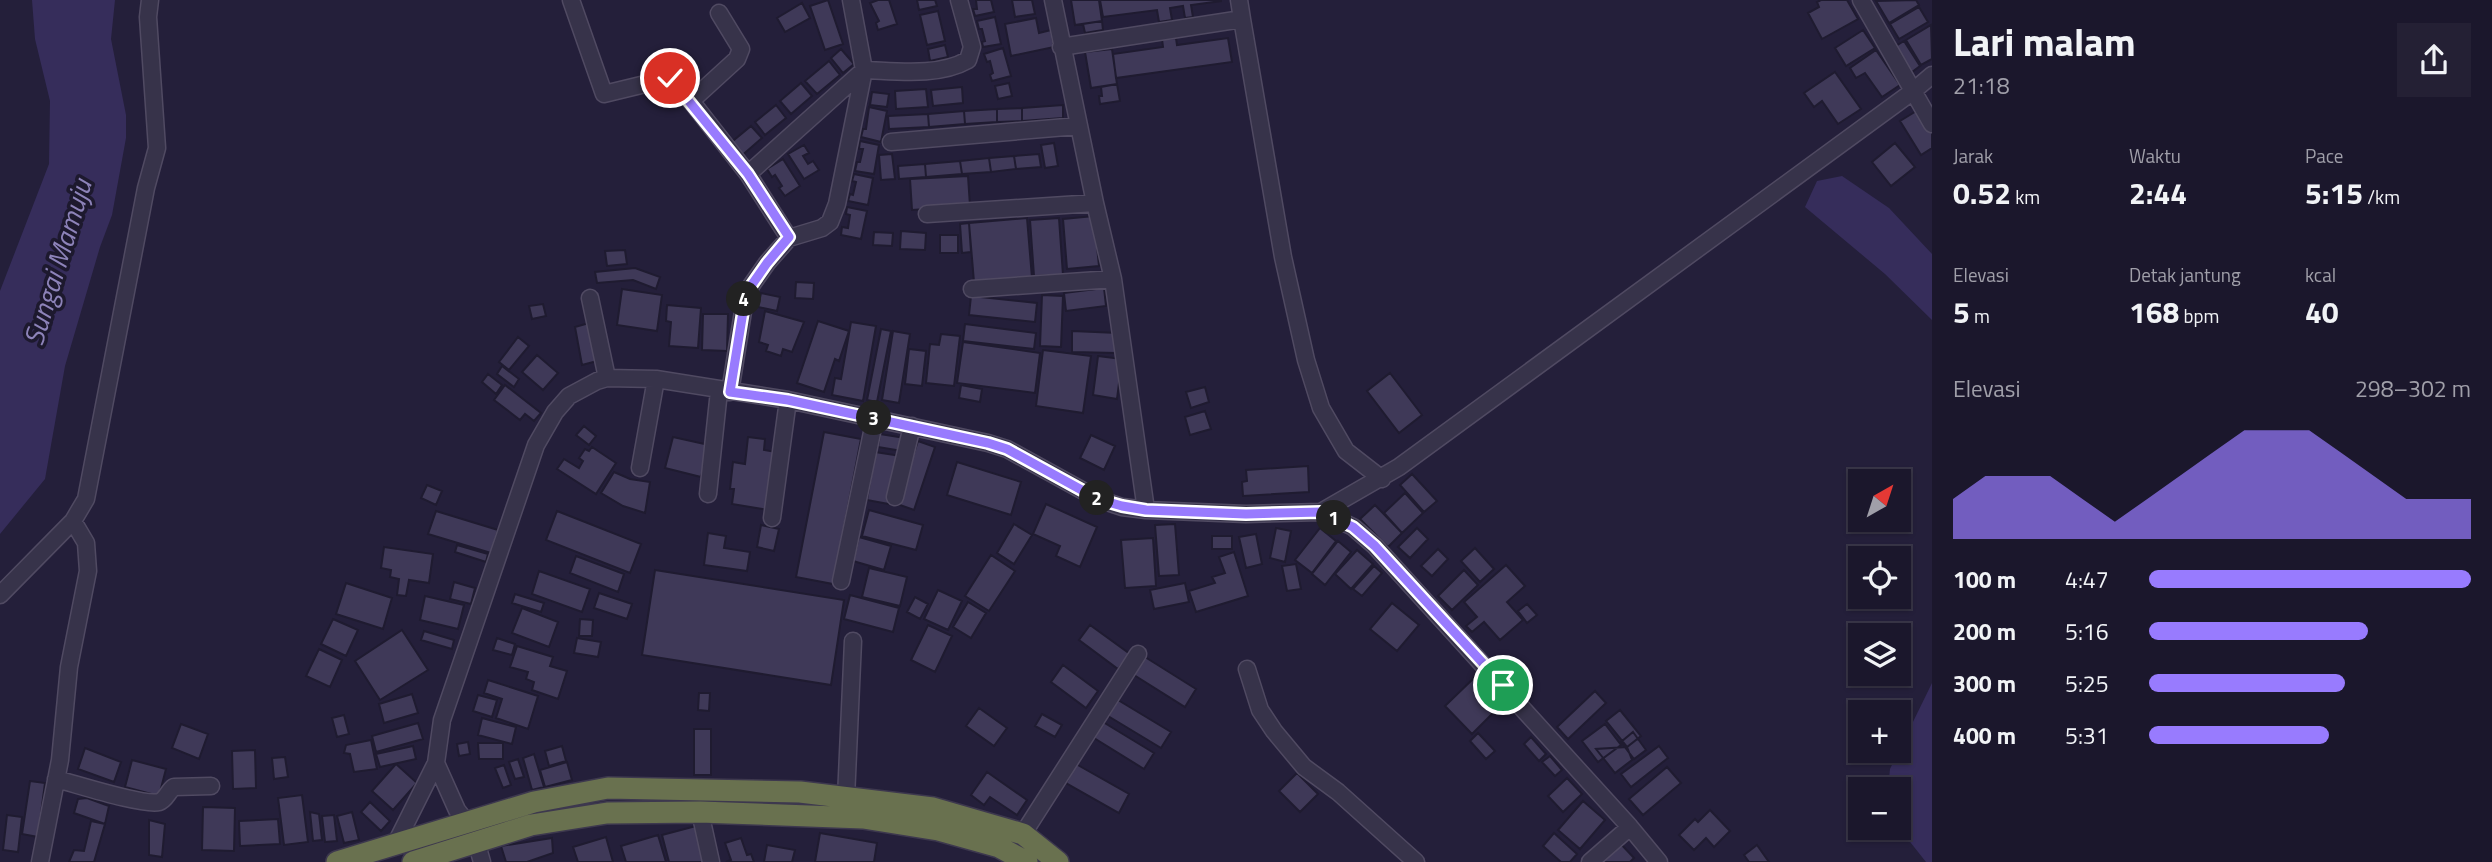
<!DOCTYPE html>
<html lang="id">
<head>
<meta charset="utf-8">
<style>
	body { margin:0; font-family:"Titillium Web",sans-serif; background:#242034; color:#f1f3f6; height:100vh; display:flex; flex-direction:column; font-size:26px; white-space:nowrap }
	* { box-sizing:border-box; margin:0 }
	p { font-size:23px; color:#a09fa9 }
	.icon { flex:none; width:38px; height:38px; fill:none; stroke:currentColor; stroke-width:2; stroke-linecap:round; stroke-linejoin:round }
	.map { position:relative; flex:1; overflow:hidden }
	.details { display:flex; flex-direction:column; background:#1b172c; width:560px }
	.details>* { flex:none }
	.needle { width:46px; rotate:39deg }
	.controls { position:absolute; left:1848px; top:469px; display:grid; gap:14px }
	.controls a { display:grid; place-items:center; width:63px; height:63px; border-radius:0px; background:#1b172c; box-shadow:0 2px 5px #0004,0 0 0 2px #393648; font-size:35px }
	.pin { position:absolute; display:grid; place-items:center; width:60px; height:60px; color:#fff; margin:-30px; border:4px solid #fff; border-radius:50%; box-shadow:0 2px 7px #0007 }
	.km { position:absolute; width:35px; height:35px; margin:-18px; border-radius:50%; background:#222; color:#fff; font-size:19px; line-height:35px; text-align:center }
	.round { display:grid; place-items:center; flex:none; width:74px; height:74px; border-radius:0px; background:#242034 }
	.summary { display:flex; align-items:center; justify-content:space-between; height:119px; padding:0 21px }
	h1 { font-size:38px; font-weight:700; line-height:52px }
	.figures { display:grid; grid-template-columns:repeat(3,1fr); gap:10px; height:119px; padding:7px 21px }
	.figures div { display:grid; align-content:center }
	.figures b { font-size:30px; font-weight:700 }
	.figures small { font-size:19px; font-weight:400 }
	.figures p { font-size:19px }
	.chart { height:196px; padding:14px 21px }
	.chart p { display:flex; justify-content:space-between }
	.chart svg { width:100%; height:126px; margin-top:7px; fill:#987bfe; opacity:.7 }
	ul { padding:0 21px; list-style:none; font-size:23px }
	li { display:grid; grid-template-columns:112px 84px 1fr; align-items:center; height:52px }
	li i { height:18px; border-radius:9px; background:#987bfe }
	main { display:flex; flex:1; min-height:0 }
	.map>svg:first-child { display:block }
	.water { fill:#362d5b }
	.building { fill:#3f3958; stroke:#1f1b30; stroke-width:2 }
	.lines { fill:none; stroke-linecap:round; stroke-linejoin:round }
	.street-casing { stroke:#504a62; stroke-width:19 }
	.highway-casing { stroke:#3d384e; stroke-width:24 }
	.street { stroke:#37334a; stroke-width:16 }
	.highway { stroke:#69714f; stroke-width:21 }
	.route-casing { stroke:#fff; stroke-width:14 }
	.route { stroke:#987bfe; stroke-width:9 }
	.labels { text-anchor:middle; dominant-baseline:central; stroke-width:7; stroke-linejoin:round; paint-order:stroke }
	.water-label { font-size:28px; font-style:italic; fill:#8d83b9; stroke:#1d192e }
</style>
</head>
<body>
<main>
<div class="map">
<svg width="1932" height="862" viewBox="0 0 1932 862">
	<rect width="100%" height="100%" fill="#241f3a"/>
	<path class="water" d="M32,0H115L111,39L126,115V138L112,215L100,247L65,366L45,479L0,534V291L49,164L50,101L35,39Z
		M1842,176L1889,208L1932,254V320L1885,274L1805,207L1817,181Z
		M1932,683V862H1926L1899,828V789H1888L1890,769Z"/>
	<path class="building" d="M828,0L843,44L825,50L810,6Z
		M878,0H889L897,24L878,30L876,23L879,21L870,3Z
		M917,0H935L937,6L919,10Z
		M976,0H991L994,12L975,16L973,9H977Z
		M1012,0H1032L1035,14L1015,17Z
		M1071,0H1099L1102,21L1075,25Z
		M1100,0H1221V1L1191,5L1193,17L1185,18L1183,6L1170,8L1172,20L1159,22L1157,10L1103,17Z
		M1821,0H1847L1858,19L1822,39L1808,13L1819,7L1817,2Z
		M1916,0L1919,5L1889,23L1876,1Z
		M802,3L810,18L785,32L777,18Z
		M1919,7L1928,22L1899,39L1890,24Z
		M938,11L945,41L927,45L920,15Z
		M995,17L1001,44L983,47L982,42L985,41L982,29H979L977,21Z
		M1036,18L1039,33L1051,30L1054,47L1011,56L1005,24Z
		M1102,21L1103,30L1085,33L1083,24Z
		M1931,25L1932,59L1921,65L1906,40Z
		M1863,30L1875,48L1846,66L1835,48Z
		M1176,38L1177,45L1228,38L1232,62L1116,78L1113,54L1163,47L1162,39Z
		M1904,41L1920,66L1908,75L1891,49Z
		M945,45L948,57L930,61L928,49Z
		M1003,48L1011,76L992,81L990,75L993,73L990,61L987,62L984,54Z
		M841,49L854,64L843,73L831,58Z
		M1112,49L1117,84L1091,88L1085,52Z
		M1876,50L1900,85L1882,97L1865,73L1856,78L1850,68Z
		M829,61L840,75L817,94L805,81Z
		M1835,72L1861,109L1838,124L1822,101L1814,107L1804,93Z
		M801,83L812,96L791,114L780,101Z
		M1009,83L1012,96L998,99L995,86Z
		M1117,84L1120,101L1100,104L1099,96H1102L1101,87Z
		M962,87L963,103L933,106L931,90Z
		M926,89L928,107L896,109L895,91Z
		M872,92L889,94L887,107L870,105Z
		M776,105L786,118L765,135L755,122Z
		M1063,105V118L1022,121V108Z
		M869,107L887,111L881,142L861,137L863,129H866Z
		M1022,108V121L997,122V109Z
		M997,109V122L965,124L964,111Z
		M1918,110L1932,132V148L1921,155L1900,121Z
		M964,111L965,124L929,127L928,114Z
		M928,114L929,127L889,129L888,116Z
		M751,126L762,138L739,158L728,145Z
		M860,141L879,145L874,174L855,171L857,162H860L863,149H859Z
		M1054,143L1058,166L1045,168L1041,145Z
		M1895,143L1915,167L1891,186L1872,162Z
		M804,145L809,153L803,156L808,164L813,161L819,170L804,179L788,154Z
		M892,154L895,179L881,180L879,155Z
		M1039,154L1041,167L1016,169L1014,156Z
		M1014,156L1016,169L991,172L989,158Z
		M989,158L991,172L962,174L960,161Z
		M783,159L800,186L785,196L779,188L782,186L775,175L772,177L767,169Z
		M960,161L962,174L926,177L925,164Z
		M925,164L926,177L899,179L898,166Z
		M854,174L873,178L868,205L848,201L850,194L853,195L856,182L852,181Z
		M968,176L970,206L912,210L910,179Z
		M847,207L867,211L861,239L841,235L842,227L848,228L850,215L846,214Z
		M1094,216L1099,266L1067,269L1063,219Z
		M1027,218L1032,278L974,282L969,223Z
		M1059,218L1063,275L1034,276L1030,220Z
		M969,223L971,252L962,253L960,224Z
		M901,231L926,233L925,250L900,249Z
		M874,232L893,233L892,246L873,245Z
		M940,235H958V253H940Z
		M625,250L627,264L607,266L605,251Z
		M635,268L660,277L656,289L633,280L597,283L595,272Z
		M796,282L814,283L813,299L795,298Z
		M1104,288L1106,306L1066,311L1064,293Z
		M622,289L662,295L657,331L617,325Z
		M761,293L780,297L777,311L758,307Z
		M1042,295L1063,296L1061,347L1040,346Z
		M971,296L1037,303L1035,322L969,315Z
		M543,304L546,316L532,319L529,306Z
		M667,305L701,308L698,348L669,346L671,322L666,321Z
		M765,311L804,322L792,352L783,349L781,356L766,351L768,345L759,342Z
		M703,314H728L727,351L702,350Z
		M818,321L849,331L839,361L835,359L824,392L797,383Z
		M851,322L876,326L863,401L832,395L835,378L841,379Z
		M589,323L601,360L582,365L575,327Z
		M965,324L1036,333L1034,349L963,341Z
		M881,329L891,331L877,402L867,400Z
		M893,331L910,334L899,403L882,400Z
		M1072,331L1118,333L1117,353L1072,352Z
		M941,334L960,336L954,386L926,383L930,344L939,345Z
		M518,337L529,346L509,370L499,362Z
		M963,342L1040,353L1035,393L957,383Z
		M909,349L926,351L922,386L905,384Z
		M1043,350L1091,356L1083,413L1036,406Z
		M537,355L558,373L543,390L522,372Z
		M1098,356L1122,359L1117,399L1093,395Z
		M502,366L519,379L514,387L497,374Z
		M1390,373L1422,415L1399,433L1367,391Z
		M488,374L502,385L496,394L482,382Z
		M505,385L541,413L534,421L525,414L520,420L494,400Z
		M961,385L982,389L980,402L959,398Z
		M1205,387L1209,402L1191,408L1186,392Z
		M1205,411L1211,429L1190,435L1185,417Z
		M584,426L596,436L589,445L576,435Z
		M824,432L861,439L833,584L796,577Z
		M880,434L905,438L902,451L878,447Z
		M1091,435L1115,446L1104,470L1080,458Z
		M673,437L709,445L701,477L665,468Z
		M748,437L765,439L764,450L776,452L768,510L732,504L734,489H730L733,462L745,464Z
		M918,441L935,447L914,510L897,504Z
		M592,447L616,463L596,494L557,469L564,459L579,468L583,461L579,458L585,449L589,451Z
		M875,452L901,456L894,505L867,500Z
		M957,462L1021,482L1011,515L947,495Z
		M1308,466L1309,492L1243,496L1242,482L1247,481L1246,470Z
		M614,472L630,479L650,482L645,513L623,506L601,493Z
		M1412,474L1437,501L1424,512L1400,485Z
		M427,485L442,491L436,505L421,498Z
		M1405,493L1423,513L1402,533L1384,513Z
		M1046,504L1097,527L1080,567L1056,556L1060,546L1033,534Z
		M1375,505L1402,533L1388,547L1360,519Z
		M869,510L923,525L916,550L862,536Z
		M436,511L498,530L491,553L428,534Z
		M557,511L641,544L630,573L546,540Z
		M1014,524L1032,535L1014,564L997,553Z
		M1175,524L1179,575L1159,576L1155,525Z
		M761,525L779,529L774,551L757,547Z
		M1276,528L1291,531L1285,562L1270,558Z
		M1320,528L1336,541L1312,573L1295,560Z
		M1417,528L1428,539L1410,558L1398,547Z
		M708,533L726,536L724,548L750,552L747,571L704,565Z
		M1256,534L1262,564L1246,568L1239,537Z
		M1212,536H1232V549H1212Z
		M859,537L891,546L884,570L853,561Z
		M1153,538L1156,586L1125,588L1121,540Z
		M1338,541L1351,552L1325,585L1312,574Z
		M457,545L488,554L486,562L455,552Z
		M384,547L433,554L429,583L409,580L406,596L397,595L399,579L390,577L391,570L381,568Z
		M1475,548L1494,569L1480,582L1461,561Z
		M1438,549L1448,559L1432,576L1421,566Z
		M1357,550L1373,564L1351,589L1335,574Z
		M1234,552L1248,596L1196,612L1189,591L1215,583L1212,577L1225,573L1219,557Z
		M991,555L1015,571L989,611L965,596Z
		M576,556L624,574L618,592L570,573Z
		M1296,564L1301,589L1287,591L1282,566Z
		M1506,565L1525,586L1507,602L1523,620L1500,640L1484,622L1472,632L1466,626L1477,617L1464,602Z
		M1374,566L1382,573L1362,596L1353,589Z
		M869,568L907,577L900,606L862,597Z
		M655,570L844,600L831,685L642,655Z
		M1464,570L1478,585L1452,610L1438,596Z
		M539,571L590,589L582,612L532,594Z
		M454,582L475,588L471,604L450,599Z
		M346,583L392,598L383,629L336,614Z
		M1185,583L1189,602L1154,609L1150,590Z
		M938,590L962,601L948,630L924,619Z
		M599,593L632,604L627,619L594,608Z
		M515,594L544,603L541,612L512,603Z
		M850,595L899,608L893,632L844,619Z
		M425,596L464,605L458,629L420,620Z
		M915,597L928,604L920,619L907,612Z
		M968,602L986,613L971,638L953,627Z
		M1392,603L1419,625L1397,651L1370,629Z
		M1527,604L1537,615L1527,623L1518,611Z
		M522,608L558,622L549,647L512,633Z
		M333,619L358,630L346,656L321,644Z
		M580,619L593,620L592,636H579Z
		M928,625L952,636L935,672L911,660Z
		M1090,625L1130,654L1118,669L1079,640Z
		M402,630L428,670L380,700L355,661Z
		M424,631L454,640L452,649L421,640Z
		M497,638L515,644L512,655L493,650Z
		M577,638L601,642L598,657L574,653Z
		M517,646L553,657L550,666L567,671L558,699L532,690L534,682L526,679L528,672L510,667Z
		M319,649L342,660L330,687L306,676Z
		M1145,657L1196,689L1185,707L1134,675Z
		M1063,665L1098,691L1086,708L1051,682Z
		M1476,676L1503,703L1472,734L1445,706Z
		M488,680L538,696L528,729L496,718L502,699L484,693Z
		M1595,691L1606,703L1568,739L1557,727Z
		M699,693H710L709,711L698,710Z
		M412,694L418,713L384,723L379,704Z
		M478,695L497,700L492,717L473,711Z
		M1118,700L1171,732L1161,748L1108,716Z
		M979,708L1007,728L994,746L966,726Z
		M1620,710L1641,736L1627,747L1606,721Z
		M1042,714L1062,725L1055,737L1035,726Z
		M344,715L349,734L337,737L332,718Z
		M482,718L516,727L512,744L478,735Z
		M1103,722L1154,753L1144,769L1094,738Z
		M418,723L423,739L376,752L372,736Z
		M181,724L208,734L199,759L172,748Z
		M1605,724L1621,745L1598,762L1582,741Z
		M694,729H711V775H694Z
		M1633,732L1646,750L1634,759L1621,742Z
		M1478,733L1495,751L1486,759L1470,741Z
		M1531,737L1546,754L1539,761L1524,744Z
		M371,740L377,769L354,772L350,754L344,753L346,745Z
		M468,742L470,754L459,756L457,744Z
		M478,743H503V759H479Z
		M413,746L416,759L380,767L376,754Z
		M562,746L566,761L549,766L545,751Z
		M1659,746L1668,758L1631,787L1621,774Z
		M1627,747L1632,760L1615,773L1596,749Z
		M85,748L121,762L114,782L78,769Z
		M255,750L256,788L233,789L232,751Z
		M534,754L544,787L532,790L523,758Z
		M1550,756L1562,770L1555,776L1542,762Z
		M285,757L288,777L274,779L272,758Z
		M518,759L524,777L515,779L509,762Z
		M132,760L166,769L159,796L125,787Z
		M567,762L572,780L545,787L540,770Z
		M396,764L417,783L393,810L372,791Z
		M1076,764L1129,794L1119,813L1066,783Z
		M504,765L511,785L503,788L495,768Z
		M1667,767L1681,783L1643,815L1629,799Z
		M987,772L1027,800L1017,815L990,797L984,805L971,795Z
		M1297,773L1318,794L1300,812L1279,791Z
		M1567,778L1582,794L1563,812L1548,796Z
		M30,781L45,783L38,837L22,834Z
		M302,795L308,842L284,845L278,798Z
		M87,798L109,806L105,824L74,813L78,799Z
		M1583,801L1605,820L1580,849L1558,830Z
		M370,802L390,821L381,831L361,812Z
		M203,807L235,808L234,851L202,850Z
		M1710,810L1730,831L1714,847L1706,838L1694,850L1679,835L1695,819L1698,822Z
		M310,812L319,814L322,840L313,841Z
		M352,812L359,840L344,843L337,816Z
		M7,815L22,817L18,852L3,850Z
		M334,815L337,841L325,842L322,816Z
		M278,819L280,844L240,846L239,821Z
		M149,820L165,824L162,857L149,855Z
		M91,821L105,824L94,862H69L74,850L84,851Z
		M696,826L706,862H669L662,835Z
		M820,833L877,843L874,862H815Z
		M1554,833L1577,854L1570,862H1561L1543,846Z
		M658,835L666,862H626L621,846Z
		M606,837L613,862H578L573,847Z
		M552,838L553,853L527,862H506L501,846Z
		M741,838L747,855L751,854L754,862H726L731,860L725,843Z
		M1619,842L1634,858L1630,862H1598Z
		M767,845L795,850L792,862H764Z
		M1757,845L1769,862H1749L1744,855Z"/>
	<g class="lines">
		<g class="street-casing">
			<path id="street" d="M571,0L604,94L670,78L691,101
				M1053,0L1095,203
				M1239,0L1242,19
				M1861,0L1932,124
				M719,13L741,49L737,59L691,101L748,174L789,238
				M1061,47L1242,19L1283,257L1306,360L1321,408L1346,451L1382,479
				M891,142L1078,126
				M748,174L864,70C896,71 938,77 968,60L972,47L959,0
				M927,214L1095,203L1113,279L1146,510
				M972,289L1113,279
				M590,298L607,378
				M730,392L746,293L767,263L789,238L822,228L830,222L837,204L864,70L851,0
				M640,468L656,379
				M708,494L719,391
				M895,497L912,426
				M1321,512L1399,467L1912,92L1932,75
				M772,518L788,400
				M841,581L875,418
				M0,595L73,521L86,499L146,188L157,148L148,17L150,0
				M1247,669L1260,710L1274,731L1304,767L1338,792L1416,862
				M436,763L457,810L468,824
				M56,779C76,784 143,806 159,802C166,800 168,791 174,787L211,786
				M846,798L853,641
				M700,812L711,862
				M1023,834L1138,654
				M476,841L482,862
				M395,845L436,763L442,720L536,445L555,412L569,396L597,381L607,378L656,379L788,400L988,443L1007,449L1098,499L1122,507L1146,510L1246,514L1321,512L1353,527L1375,546L1630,827L1659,862
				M40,862L60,760L69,667L88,571L86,543L73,521
				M1590,862L1630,827"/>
		</g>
		<g class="highway-casing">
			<path id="highway" d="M337,862L534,802L608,788L800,792L933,808L1023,834L1058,862
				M413,862L531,825L607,813L700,812L863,818L938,830L999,847L1027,862"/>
		</g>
		<use href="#street" class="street"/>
		<use href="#highway" class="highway"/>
	</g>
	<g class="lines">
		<g class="route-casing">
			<path id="route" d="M670,78L748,174L789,237L767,263L746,293L730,392L788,400L988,443L1007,449L1098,499L1122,506L1146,510L1246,514L1321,512L1353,527L1375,546L1503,685"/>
		</g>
		<use href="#route" class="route"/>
	</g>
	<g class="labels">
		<g class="water-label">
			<text transform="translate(57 262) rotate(-73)">Sungai Mamuju</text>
		</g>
	</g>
</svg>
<div class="controls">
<a><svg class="needle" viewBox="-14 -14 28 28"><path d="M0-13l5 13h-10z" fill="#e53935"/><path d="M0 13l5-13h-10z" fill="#a09fa9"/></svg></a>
<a><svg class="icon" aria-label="locate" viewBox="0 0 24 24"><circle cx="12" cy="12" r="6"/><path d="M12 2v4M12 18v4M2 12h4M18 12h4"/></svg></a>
<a><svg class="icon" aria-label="layers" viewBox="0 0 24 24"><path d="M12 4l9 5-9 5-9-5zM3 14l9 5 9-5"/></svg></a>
<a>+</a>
<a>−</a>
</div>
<div class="pin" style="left:1503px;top:685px;background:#1e9e55"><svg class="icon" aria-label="arrive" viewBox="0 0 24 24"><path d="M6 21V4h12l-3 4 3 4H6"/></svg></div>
<div class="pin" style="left:670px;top:78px;background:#d93025"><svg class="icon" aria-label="check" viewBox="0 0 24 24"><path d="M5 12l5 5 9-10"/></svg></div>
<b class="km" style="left:1334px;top:518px">1</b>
<b class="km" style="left:1097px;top:498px">2</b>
<b class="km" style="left:874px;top:418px">3</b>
<b class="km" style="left:744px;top:299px">4</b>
</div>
<section class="details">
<div class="summary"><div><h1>Lari malam</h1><p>21:18</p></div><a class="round"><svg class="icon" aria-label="share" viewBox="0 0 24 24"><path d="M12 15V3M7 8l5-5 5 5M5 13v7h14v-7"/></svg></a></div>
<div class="figures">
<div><p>Jarak</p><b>0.52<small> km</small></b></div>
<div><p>Waktu</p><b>2:44</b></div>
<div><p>Pace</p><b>5:15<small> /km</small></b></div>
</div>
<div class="figures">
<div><p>Elevasi</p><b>5<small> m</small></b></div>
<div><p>Detak jantung</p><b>168<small> bpm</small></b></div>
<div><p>kcal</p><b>40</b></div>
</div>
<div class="chart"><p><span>Elevasi</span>298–302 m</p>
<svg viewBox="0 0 160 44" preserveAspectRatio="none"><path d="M0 44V30L10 22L20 22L30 22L40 30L50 38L60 30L70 22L80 14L90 6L100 6L110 6L120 14L130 22L140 30L150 30L160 30V44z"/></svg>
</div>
<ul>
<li><b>100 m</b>4:47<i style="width:100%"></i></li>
<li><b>200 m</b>5:16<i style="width:68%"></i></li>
<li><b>300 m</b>5:25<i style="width:61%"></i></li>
<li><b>400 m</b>5:31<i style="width:56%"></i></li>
</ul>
</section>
</main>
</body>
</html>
